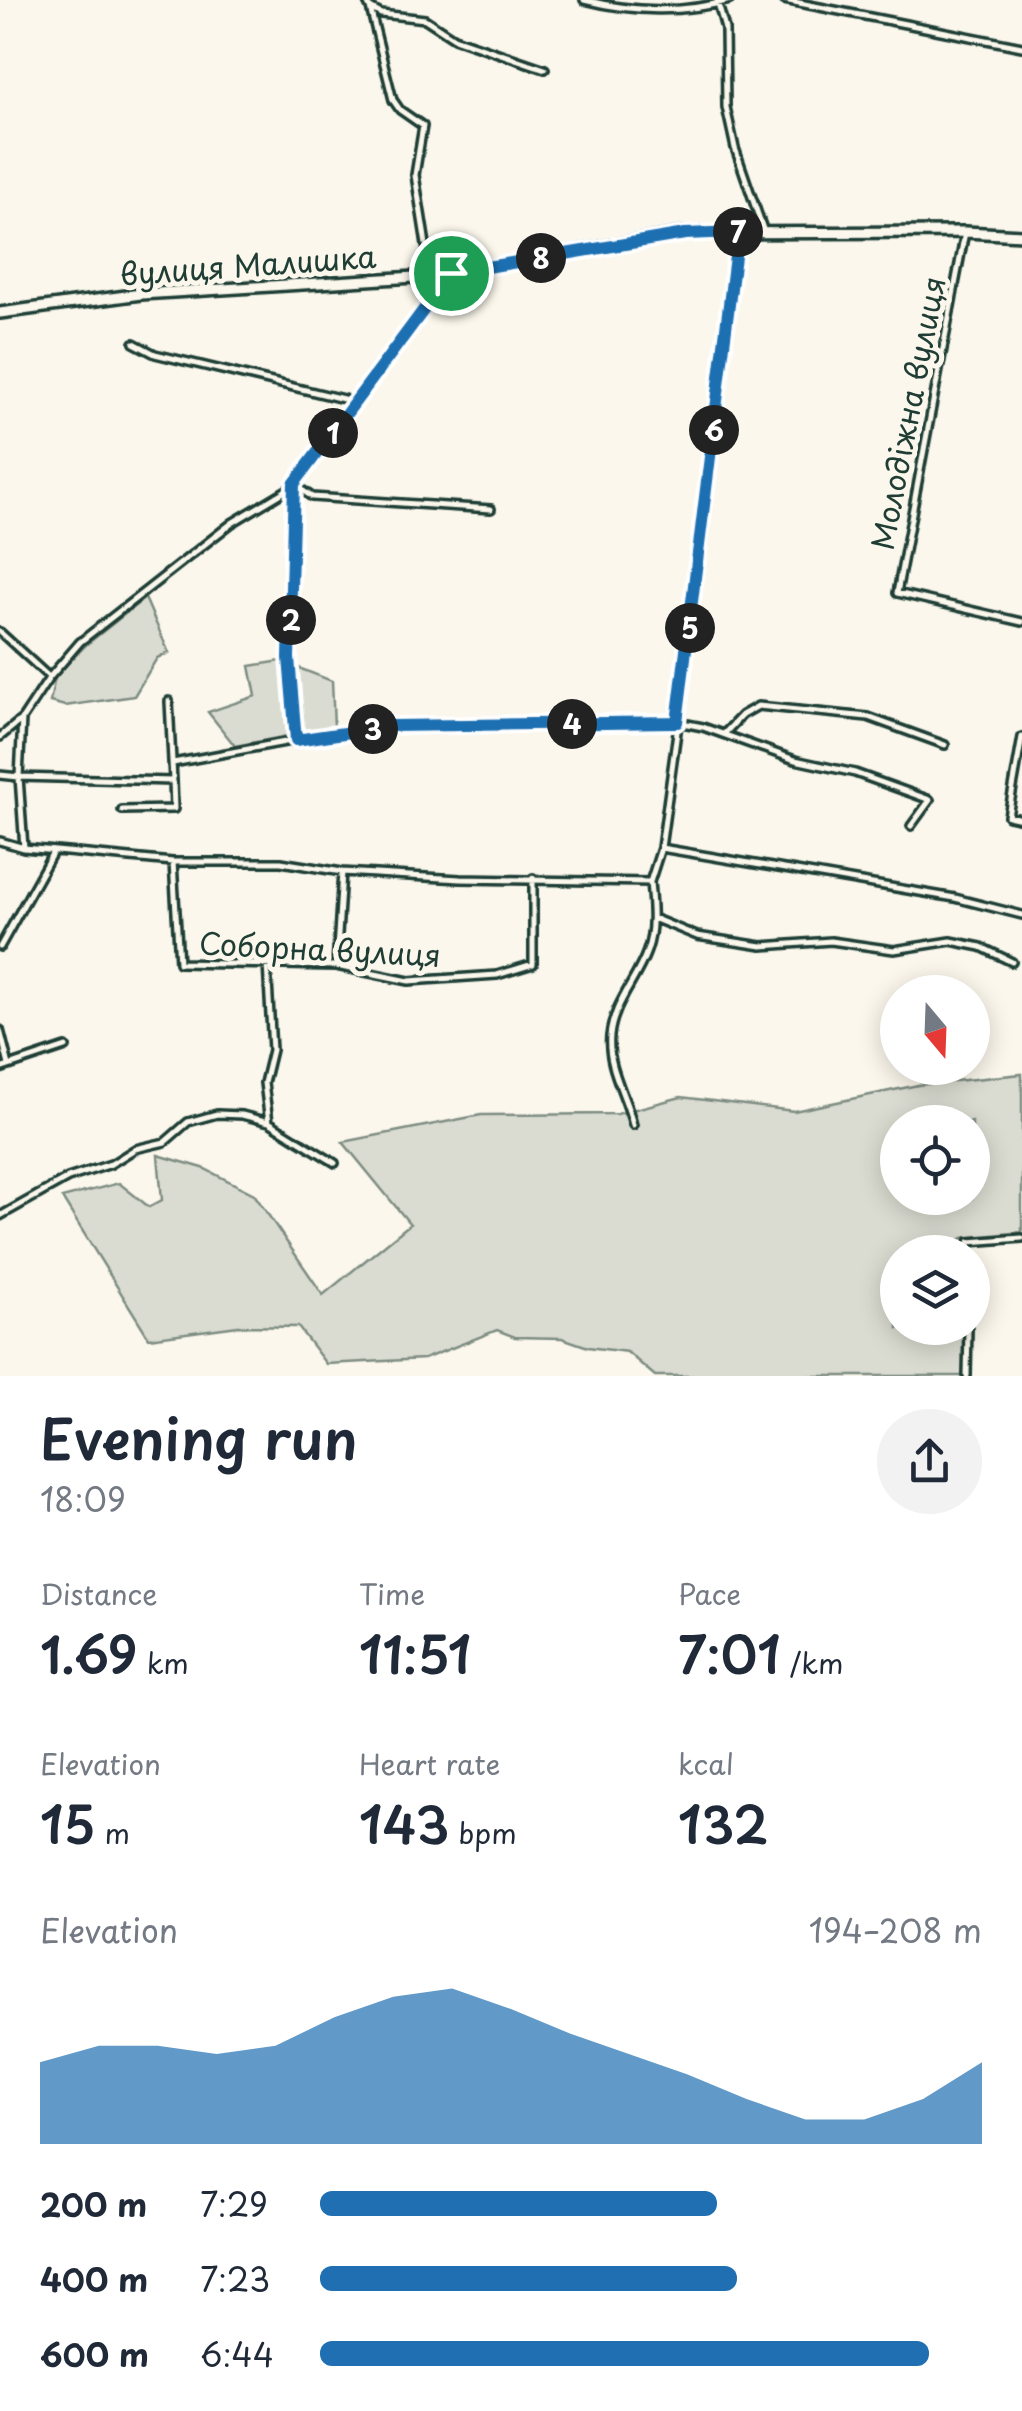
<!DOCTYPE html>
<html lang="en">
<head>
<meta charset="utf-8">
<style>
	body { margin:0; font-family:"Playpen Sans",sans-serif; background:#f2f2f3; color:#1f2937; height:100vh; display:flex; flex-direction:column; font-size:38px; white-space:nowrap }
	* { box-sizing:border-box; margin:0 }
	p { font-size:32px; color:#747a83 }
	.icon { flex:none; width:55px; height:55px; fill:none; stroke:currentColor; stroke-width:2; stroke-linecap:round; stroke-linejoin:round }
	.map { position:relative; height:1376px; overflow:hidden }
	.details { display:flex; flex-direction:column; background:#fff; flex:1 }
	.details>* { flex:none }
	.needle { width:65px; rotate:161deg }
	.buttons { position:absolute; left:880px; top:975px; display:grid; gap:20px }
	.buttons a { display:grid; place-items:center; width:110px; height:110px; border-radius:50%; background:#fff; box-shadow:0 5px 25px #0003; font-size:50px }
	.pin { position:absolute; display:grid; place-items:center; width:85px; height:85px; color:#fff; margin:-42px; border:5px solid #fff; border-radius:50%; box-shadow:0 2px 10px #0007 }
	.km { position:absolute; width:50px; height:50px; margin:-25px; border-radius:50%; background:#222; color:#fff; font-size:28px; line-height:50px; text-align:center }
	.round { display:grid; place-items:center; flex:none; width:105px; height:105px; border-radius:52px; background:#f2f2f3 }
	.head { display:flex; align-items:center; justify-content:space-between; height:170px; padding:0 40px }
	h1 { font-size:55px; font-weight:600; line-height:75px }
	.figures { display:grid; grid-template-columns:repeat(3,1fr); gap:15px; height:170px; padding:10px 40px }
	.figures div { display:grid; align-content:center }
	.figures b { font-size:50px; font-weight:600 }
	.figures small { font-size:28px; font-weight:400 }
	.figures p { font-size:28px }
	.chart { height:280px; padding:20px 40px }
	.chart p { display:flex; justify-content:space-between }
	.chart svg { width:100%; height:180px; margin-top:10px; fill:#1f6fb2; opacity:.7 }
	ul { padding:0 40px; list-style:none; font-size:32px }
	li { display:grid; grid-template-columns:160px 120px 1fr; align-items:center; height:75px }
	li i { height:25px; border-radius:12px; background:#1f6fb2 }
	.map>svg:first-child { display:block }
	.green { fill:#dbdcd1; stroke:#7d8c82; stroke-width:2.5; fill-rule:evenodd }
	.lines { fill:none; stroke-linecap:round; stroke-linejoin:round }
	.minor-casing { stroke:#1f3d34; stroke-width:12 }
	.primary-casing { stroke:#1f3d34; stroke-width:16 }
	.minor { stroke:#fbf7ec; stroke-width:5 }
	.primary { stroke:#fbf7ec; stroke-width:9 }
	.route-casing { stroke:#fff; stroke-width:20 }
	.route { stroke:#1f6fb2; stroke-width:12 }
	.labels { text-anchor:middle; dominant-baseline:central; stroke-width:10; stroke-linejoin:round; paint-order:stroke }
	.street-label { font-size:30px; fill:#1f3d34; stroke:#fbf7ec }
</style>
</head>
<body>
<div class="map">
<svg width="1022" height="1376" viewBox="0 0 1022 1376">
	<rect width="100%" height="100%" fill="#fbf7ec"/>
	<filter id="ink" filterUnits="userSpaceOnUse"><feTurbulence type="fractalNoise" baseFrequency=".01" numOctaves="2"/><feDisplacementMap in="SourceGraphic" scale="20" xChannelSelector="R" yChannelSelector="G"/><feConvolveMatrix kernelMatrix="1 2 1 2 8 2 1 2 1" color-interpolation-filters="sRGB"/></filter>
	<g filter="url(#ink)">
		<path class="green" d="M145,598L169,653L157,658L134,696L65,706L50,702L55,677L86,645Z
			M281,661L332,681L334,727L235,746L208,712L256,696L250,666Z
			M1022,1074V1232L963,1238L940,1252H898V1328H964L963,1376H655L627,1352L588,1347L562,1338L515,1337L497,1330L424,1359L326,1364L298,1327L238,1326L149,1338L62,1198L119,1183L149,1207L162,1200L158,1155L203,1168L254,1194L323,1295L410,1224L343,1142L481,1115L617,1114L681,1097L794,1111L918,1085ZM898,1122H972V1198H898Z"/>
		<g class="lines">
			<g class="minor-casing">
				<path id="minor" d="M366,0L370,8L381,14L425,19L454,38L545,69
					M584,0C631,12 684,14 730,0
					M717,0L725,29L726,107L735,148L764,232
					M784,0L1022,47
					M370,8L393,100L400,110L423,126L415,175L431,276
					M965,232L897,593L1022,622
					M134,343L155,354L356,402
					M295,485L289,658L296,740L391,726L677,722L703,727L795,760L855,773L930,800L911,826
					M295,485L312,497L491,509
					M0,632L49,677
					M22,719L19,777L173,781L169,701
					M724,734L742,715L758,706L868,717L945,745
					M0,737L22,719L49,678L80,642L232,523L295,485L449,275
					M1022,737L1008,816L1022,819
					M173,763L296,740
					M0,775L19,777L24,848L173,862H281L342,872L460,879L650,882L661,848L681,703L737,235
					M122,810L174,809L173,781
					M0,841L24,848
					M661,848L955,898L1022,915
					M173,862L179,963L336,966L409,981L497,975L533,964V878
					M653,918L697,936L762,946L831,941L894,950L951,941L981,947L1012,962
					M0,947L53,852
					M267,964L272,1050L264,1083L269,1122
					M336,966L342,872
					M0,1030L9,1065
					M0,1069L66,1047
					M633,1125C626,1095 607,1067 610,1036C613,1004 637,980 647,951C655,929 652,904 650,882
					M0,1216L68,1178L111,1164L135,1149L165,1142L188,1122L217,1114L242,1115L269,1122L335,1163
					M969,1252V1242L1022,1238
					M967,1376L968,1328"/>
			</g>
			<g class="primary-casing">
				<path id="primary" d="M0,313L141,294L431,276L685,233L965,232L1022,235"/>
			</g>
			<use href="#minor" class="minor"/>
			<use href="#primary" class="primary"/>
		</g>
	</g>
	<g class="lines" filter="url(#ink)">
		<g class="route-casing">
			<path id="route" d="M738,232L677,722L392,726L296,740L289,658L294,484L451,273L685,234Z"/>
		</g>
		<use href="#route" class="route"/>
	</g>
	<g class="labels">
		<g class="street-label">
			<text transform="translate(248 264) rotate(-4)">вулиця Малишка</text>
			<text transform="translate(907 413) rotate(-79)">Молодіжна вулиця</text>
			<text transform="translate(320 948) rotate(3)">Соборна вулиця</text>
		</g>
	</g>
</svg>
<div class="buttons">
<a><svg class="needle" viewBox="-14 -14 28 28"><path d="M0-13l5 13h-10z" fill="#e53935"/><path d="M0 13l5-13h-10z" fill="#747a83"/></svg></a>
<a><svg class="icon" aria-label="locate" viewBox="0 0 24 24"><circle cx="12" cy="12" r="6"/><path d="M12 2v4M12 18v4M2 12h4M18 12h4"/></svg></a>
<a><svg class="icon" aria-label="layers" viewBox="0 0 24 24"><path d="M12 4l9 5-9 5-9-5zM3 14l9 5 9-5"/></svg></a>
</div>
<div class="pin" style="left:451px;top:273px;background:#1e9e55"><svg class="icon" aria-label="arrive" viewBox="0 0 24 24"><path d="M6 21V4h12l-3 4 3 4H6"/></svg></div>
<b class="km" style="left:333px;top:433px">1</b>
<b class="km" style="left:291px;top:620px">2</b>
<b class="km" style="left:373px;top:729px">3</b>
<b class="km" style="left:572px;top:724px">4</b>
<b class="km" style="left:690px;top:628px">5</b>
<b class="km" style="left:714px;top:430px">6</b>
<b class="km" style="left:738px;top:232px">7</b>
<b class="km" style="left:541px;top:258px">8</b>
</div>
<section class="details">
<div class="head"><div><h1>Evening run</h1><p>18:09</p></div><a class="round"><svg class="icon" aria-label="share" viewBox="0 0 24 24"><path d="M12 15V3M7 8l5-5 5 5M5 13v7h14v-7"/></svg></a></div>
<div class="figures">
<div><p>Distance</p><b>1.69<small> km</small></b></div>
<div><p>Time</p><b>11:51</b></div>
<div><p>Pace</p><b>7:01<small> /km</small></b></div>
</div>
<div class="figures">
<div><p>Elevation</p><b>15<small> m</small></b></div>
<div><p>Heart rate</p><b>143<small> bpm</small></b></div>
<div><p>kcal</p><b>132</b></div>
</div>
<div class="chart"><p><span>Elevation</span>194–208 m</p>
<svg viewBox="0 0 160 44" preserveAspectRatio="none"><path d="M0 44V24L10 20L20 20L30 22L40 20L50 13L60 8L70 6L80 11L90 17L100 22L110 27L120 33L130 38L140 38L150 33L160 24V44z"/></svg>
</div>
<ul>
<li><b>200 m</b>7:29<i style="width:60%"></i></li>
<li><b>400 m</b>7:23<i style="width:63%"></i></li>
<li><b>600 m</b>6:44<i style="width:92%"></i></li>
</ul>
</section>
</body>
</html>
